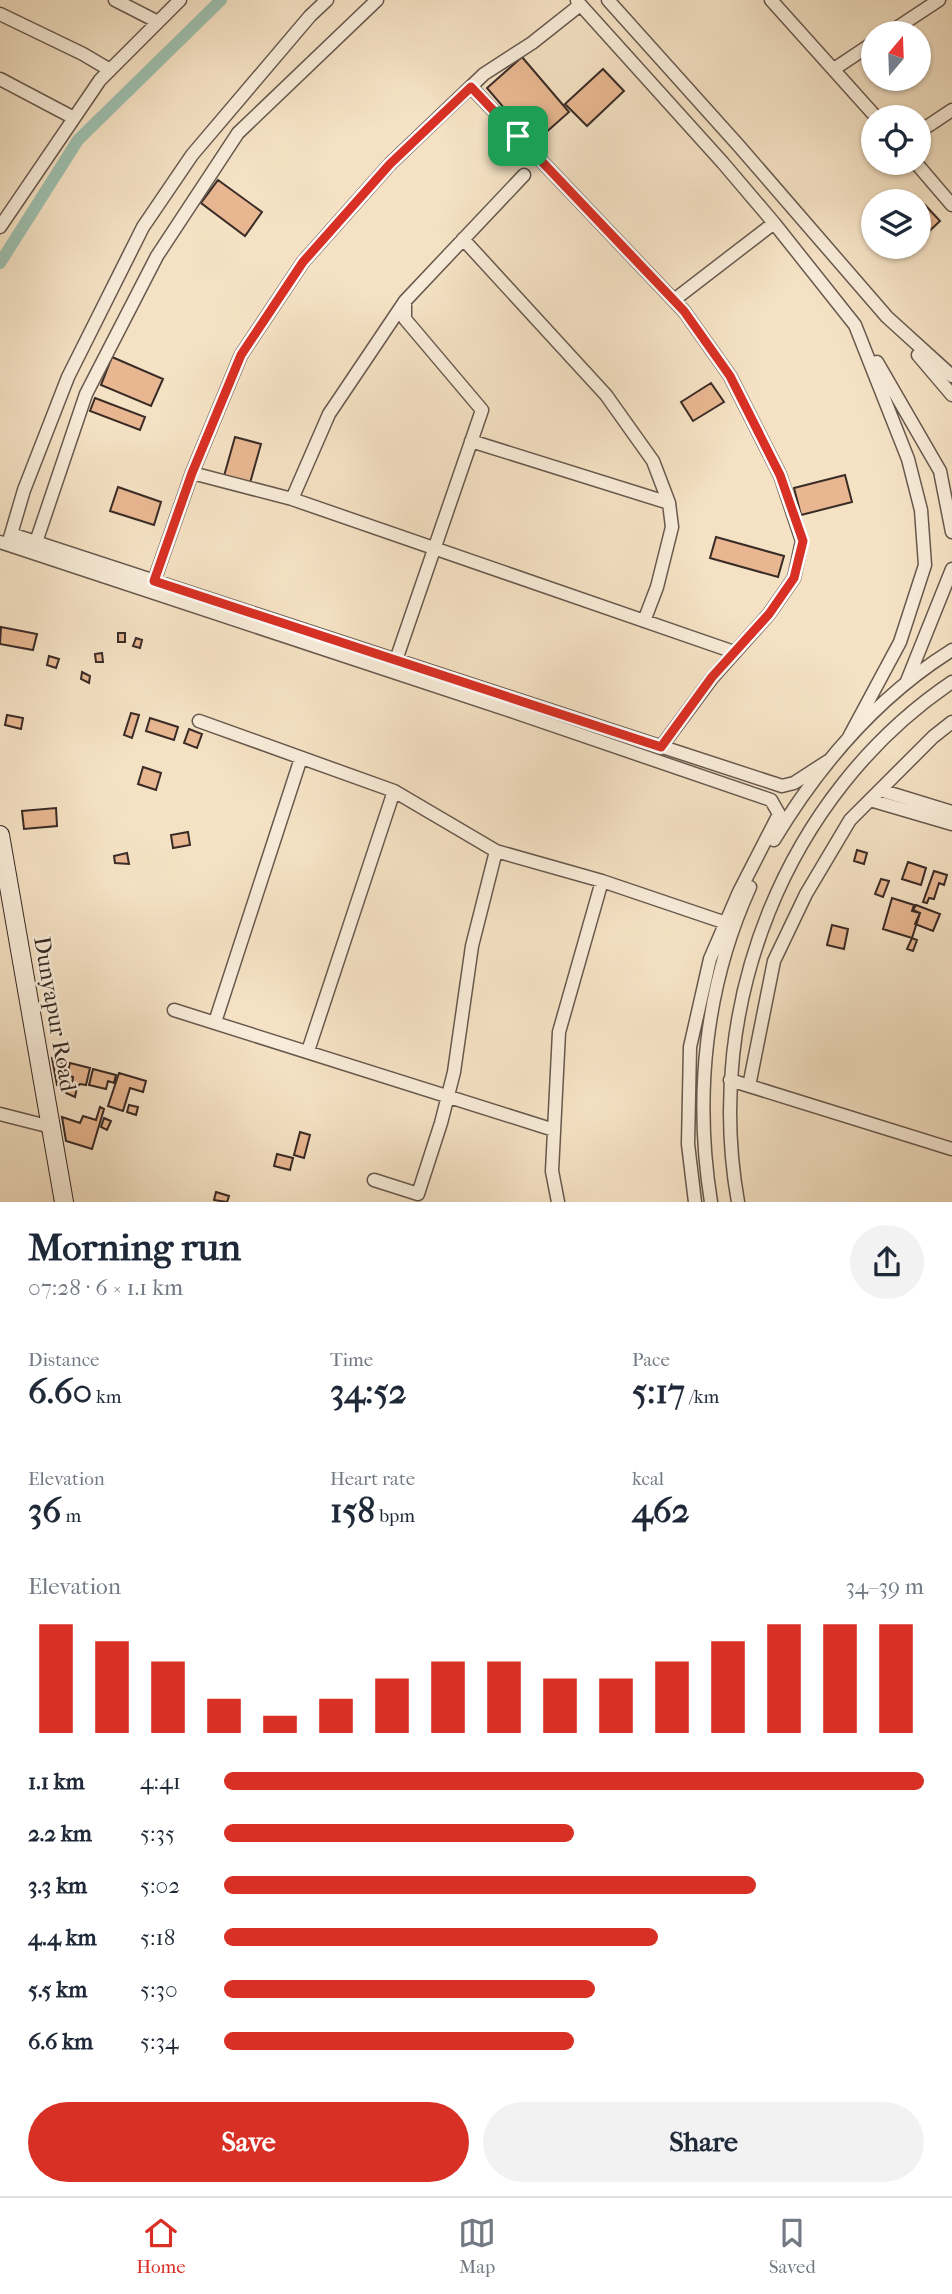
<!DOCTYPE html>
<html lang="en">
<head>
<meta charset="utf-8">
<style>
	body { margin:0; font-family:"IM FELL French Canon",serif; background:#f2f2f3; color:#1f2937; height:100vh; display:flex; flex-direction:column; font-size:26px; white-space:nowrap }
	* { box-sizing:border-box; margin:0 }
	p { font-size:23px; color:#747a83 }
	.icon { flex:none; width:38px; height:38px; fill:none; stroke:currentColor; stroke-width:2; stroke-linecap:round; stroke-linejoin:round }
	.map { position:relative; height:1202px; overflow:hidden }
	.sheet { display:flex; flex-direction:column; background:#fff; flex:1 }
	.sheet>* { flex:none }
	.needle { width:46px; rotate:19deg }
	.fabs { position:absolute; left:861px; top:21px; display:grid; gap:14px }
	.fabs a { display:grid; place-items:center; width:70px; height:70px; border-radius:50%; background:#fff; box-shadow:0 2px 5px #0004; font-size:35px }
	.pin { position:absolute; display:grid; place-items:center; width:60px; height:60px; color:#fff; margin:-30px; border-radius:14px; box-shadow:0 4px 10px #0006 }
	.round { display:grid; place-items:center; flex:none; width:74px; height:74px; border-radius:37px; background:#f2f2f3 }
	.summary { display:flex; align-items:center; justify-content:space-between; height:119px; padding:0 28px }
	h1 { font-size:38px; font-weight:700; line-height:52px }
	.figures { display:grid; grid-template-columns:repeat(3,1fr); gap:10px; height:119px; padding:7px 28px }
	.figures div { display:grid; align-content:center }
	.figures b { font-size:35px; font-weight:700 }
	.figures small { font-size:19px; font-weight:400 }
	.figures p { font-size:19px }
	.chart { height:196px; padding:14px 28px }
	.chart p { display:flex; justify-content:space-between }
	.chart svg { width:100%; height:126px; margin-top:7px; stroke:#d93025; stroke-width:6 }
	.primary-button { display:flex; gap:14px; margin-top:auto; padding:14px 28px }
	.primary-button a { flex:1; height:80px; border-radius:42px; background:#d93025; color:#fff; font-size:28px; font-weight:700; line-height:80px; text-align:center }
	.primary-button a+a { background:#f2f2f3; color:#1f2937 }
	ul { padding:0 28px; list-style:none; font-size:23px }
	li { display:grid; grid-template-columns:112px 84px 1fr; align-items:center; height:52px }
	li i { height:18px; border-radius:9px; background:#d93025 }
	.tabs { display:flex; justify-content:space-around; align-items:center; height:98px; border-top:2px solid #e0e1e3; background:#fff; font-size:19px; color:#747a83 }
	.tabs a { display:grid; justify-items:center; gap:4px }
	.tabs .active { color:#d93025 }
	.map>svg:first-child { display:block }
	.lines { fill:none; stroke-linecap:round; stroke-linejoin:round }
	.canal { stroke:#9dbfae; stroke-width:12 }
	.building { fill:#e8b791; stroke:#392b26; stroke-width:2 }
	.street-casing { stroke:#68594e; stroke-width:15 }
	.secondary-casing { stroke:#392b26; stroke-width:20 }
	.street { stroke:#f8ecd9; stroke-width:12 }
	.secondary { stroke:#f8ecd9; stroke-width:18 }
	.route-casing { stroke:#fff; stroke-width:14 }
	.route { stroke:#d93025; stroke-width:9 }
	.labels { text-anchor:middle; dominant-baseline:central; stroke-width:5; stroke-linejoin:round; paint-order:stroke }
	.street-label { font-size:23px; fill:#392b26; stroke:#f8ecd9 }
</style>
</head>
<body>
<div class="map">
<svg width="952" height="1202" viewBox="0 0 952 1202">
	<rect width="100%" height="100%" fill="#f5e2c4"/>
	<filter id="stains"><feTurbulence type="fractalNoise" baseFrequency=".00286" numOctaves="4"/><feColorMatrix values="0 0 0 0 .2 0 0 0 0 .09 0 0 0 0 .02 0 0 0 .5 -.17"/></filter>
	<radialGradient id="worn" r=".72"><stop offset=".6" stop-color="#630" stop-opacity="0"/><stop offset="1" stop-color="#630" stop-opacity=".3"/></radialGradient>
	<g class="lines">
		<path class="canal" d="M0,263L78,140L221,0"/>
	</g>
	<path class="building" d="M522,57L569,112L534,143L487,88Z
		M603,69L624,91L587,126L565,104Z
		M218,180L262,212L245,236L201,203Z
		M925,205L940,221L919,241V211Z
		M112,357L163,379L151,406L101,385Z
		M711,383L724,402L693,421L681,402Z
		M95,398L145,417L140,430L90,411Z
		M235,437L261,444L250,483L224,476Z
		M845,475L852,502L801,515L794,488Z
		M118,487L161,502L154,525L110,511Z
		M716,537L784,556L778,577L710,558Z
		M1,627L37,634L33,650L0,644Z
		M118,633H125V642H118Z
		M136,638L142,640L140,648L133,646Z
		M102,653L103,662H96L95,654Z
		M49,656L59,659L56,668L47,665Z
		M82,672L90,676L89,683L81,679Z
		M131,713L139,715L132,738L124,735Z
		M7,715L23,718L21,729L5,725Z
		M150,718L178,727L174,740L146,731Z
		M189,729L202,734L197,748L184,743Z
		M143,767L161,773L156,790L138,784Z
		M56,808L57,826L24,829L22,811Z
		M188,832L190,845L173,848L171,835Z
		M857,850L867,853L864,864L854,861Z
		M127,853L129,864L115,863L114,856Z
		M908,862L926,868L921,885L902,879Z
		M934,871L947,875L944,885L939,883L934,899L929,898L927,903L923,902Z
		M881,879L889,881L883,897L875,894Z
		M892,898L914,905L912,911L920,913L912,938L883,929Z
		M916,905L940,914L933,931L915,924L920,913L913,910Z
		M832,925L848,929L844,949L827,945Z
		M912,938L917,940L913,951L907,949Z
		M52,1058L61,1059L64,1086L57,1085Z
		M70,1063L90,1068L86,1085L80,1084L77,1087L75,1097L66,1093L68,1084L72,1085L73,1077L67,1075Z
		M93,1069L116,1075L114,1083L108,1081L106,1089L89,1085Z
		M119,1073L146,1081L143,1092L130,1088L123,1111L108,1106Z
		M129,1105L138,1107L136,1115L127,1112Z
		M100,1107L104,1109L92,1149L66,1141L62,1117L80,1123L83,1116L96,1120Z
		M104,1118L111,1121L107,1130L101,1127Z
		M300,1132L310,1135L304,1158L294,1155Z
		M277,1154L293,1158L290,1170L274,1166Z
		M216,1192L229,1196L227,1202L214,1200Z"/>
	<g class="lines">
		<g class="street-casing">
			<path id="street" d="M115,0L158,22
				M608,0L739,146L887,317L952,376
				M771,0L876,117
				M577,1L723,163L774,223L855,325L908,459L921,510L925,565L900,642L849,737
				M0,14L83,54L110,70
				M889,33L939,0
				M834,69L873,43
				M0,79L74,118
				M471,87L684,311L730,376L780,475L802,541L794,578L769,614L712,678L661,747
				M919,132L952,110
				M916,163L952,205
				M0,227L100,80L180,0
				M463,239L606,395L653,461L669,503
				M674,300L774,223
				M405,301L329,414L292,499L192,473L241,355L303,262L390,164L484,74L532,43L580,5
				M918,355L952,395
				M877,362L940,471L952,532
				M471,441L669,503L672,527L657,587L644,621
				M292,499L734,652
				M11,534L782,786L794,783L828,761
				M9,541L24,490L68,377L143,227L192,155L310,16L327,0
				M0,542L514,712L771,800L779,814L739,892L710,959L690,1047L688,1144L695,1202
				M34,548L86,394L157,256L238,133L377,0
				M154,581L192,473
				M396,660L482,410L405,319V301L524,175
				M907,681L952,569
				M199,721L394,791L496,851L602,881
				M880,790L952,812
				M870,800L952,824
				M774,840C819,765 877,697 952,650
				M174,1010L554,1130
				M215,1022L301,758
				M308,1051L394,791
				M730,1080L952,1149
				M749,1086L774,961L806,894L850,820L933,737L952,722
				M0,1114L51,1127
				M374,1180L418,1194L441,1123L454,1072L472,946L496,851
				M558,1202L552,1171L559,1032L602,881L726,923
				M711,1202C694,1096 705,986 750,887
				M738,1202C703,1006 785,795 952,682"/>
		</g>
		<g class="secondary-casing">
			<path id="secondary" d="M0,835L64,1202"/>
		</g>
		<use href="#street" class="street"/>
		<use href="#secondary" class="secondary"/>
	</g>
	<g class="lines">
		<g class="route-casing">
			<path id="route" d="M471,87L684,311L730,376L780,475L803,541L794,578L769,614L712,677L661,747L154,581L192,473L241,355L303,262L390,164Z"/>
		</g>
		<use href="#route" class="route"/>
	</g>
	<g class="labels">
		<g class="street-label">
			<text transform="translate(55 1014) rotate(80)">Dunyapur Road</text>
		</g>
	</g>
	<rect width="100%" height="100%" filter="url(#stains)"/>
	<rect width="100%" height="100%" fill="url(#worn)"/>
</svg>
<div class="fabs">
<a><svg class="needle" viewBox="-14 -14 28 28"><path d="M0-13l5 13h-10z" fill="#e53935"/><path d="M0 13l5-13h-10z" fill="#747a83"/></svg></a>
<a><svg class="icon" aria-label="locate" viewBox="0 0 24 24"><circle cx="12" cy="12" r="6"/><path d="M12 2v4M12 18v4M2 12h4M18 12h4"/></svg></a>
<a><svg class="icon" aria-label="layers" viewBox="0 0 24 24"><path d="M12 4l9 5-9 5-9-5zM3 14l9 5 9-5"/></svg></a>
</div>
<div class="pin" style="left:518px;top:136px;background:#1e9e55"><svg class="icon" aria-label="arrive" viewBox="0 0 24 24"><path d="M6 21V4h12l-3 4 3 4H6"/></svg></div>
</div>
<section class="sheet">
<div class="summary"><div><h1>Morning run</h1><p>07:28 · 6 × 1.1 km</p></div><a class="round"><svg class="icon" aria-label="share" viewBox="0 0 24 24"><path d="M12 15V3M7 8l5-5 5 5M5 13v7h14v-7"/></svg></a></div>
<div class="figures">
<div><p>Distance</p><b>6.60<small> km</small></b></div>
<div><p>Time</p><b>34:52</b></div>
<div><p>Pace</p><b>5:17<small> /km</small></b></div>
</div>
<div class="figures">
<div><p>Elevation</p><b>36<small> m</small></b></div>
<div><p>Heart rate</p><b>158<small> bpm</small></b></div>
<div><p>kcal</p><b>462</b></div>
</div>
<div class="chart"><p><span>Elevation</span>34–39 m</p>
<svg viewBox="0 0 160 44" preserveAspectRatio="none"><path d="M5 44V6M15 44V12M25 44V19M35 44V32M45 44V38M55 44V32M65 44V25M75 44V19M85 44V19M95 44V25M105 44V25M115 44V19M125 44V12M135 44V6M145 44V6M155 44V6"/></svg>
</div>
<ul>
<li><b>1.1 km</b>4:41<i style="width:100%"></i></li>
<li><b>2.2 km</b>5:35<i style="width:50%"></i></li>
<li><b>3.3 km</b>5:02<i style="width:76%"></i></li>
<li><b>4.4 km</b>5:18<i style="width:62%"></i></li>
<li><b>5.5 km</b>5:30<i style="width:53%"></i></li>
<li><b>6.6 km</b>5:34<i style="width:50%"></i></li>
</ul>
<div class="primary-button"><a>Save</a><a>Share</a></div>
</section>
<nav class="tabs">
<a class="active"><svg class="icon" aria-label="home" viewBox="0 0 24 24"><path d="M3 11l9-7 9 7M6 9v11h12V9"/></svg>Home</a>
<a><svg class="icon" aria-label="map" viewBox="0 0 24 24"><path d="M3 6l6-2 6 2 6-2v14l-6 2-6-2-6 2zM9 4v14M15 6v14"/></svg>Map</a>
<a><svg class="icon" aria-label="saved" viewBox="0 0 24 24"><path d="M7 4h10v16l-5-4-5 4z"/></svg>Saved</a>
</nav>
</body>
</html>
